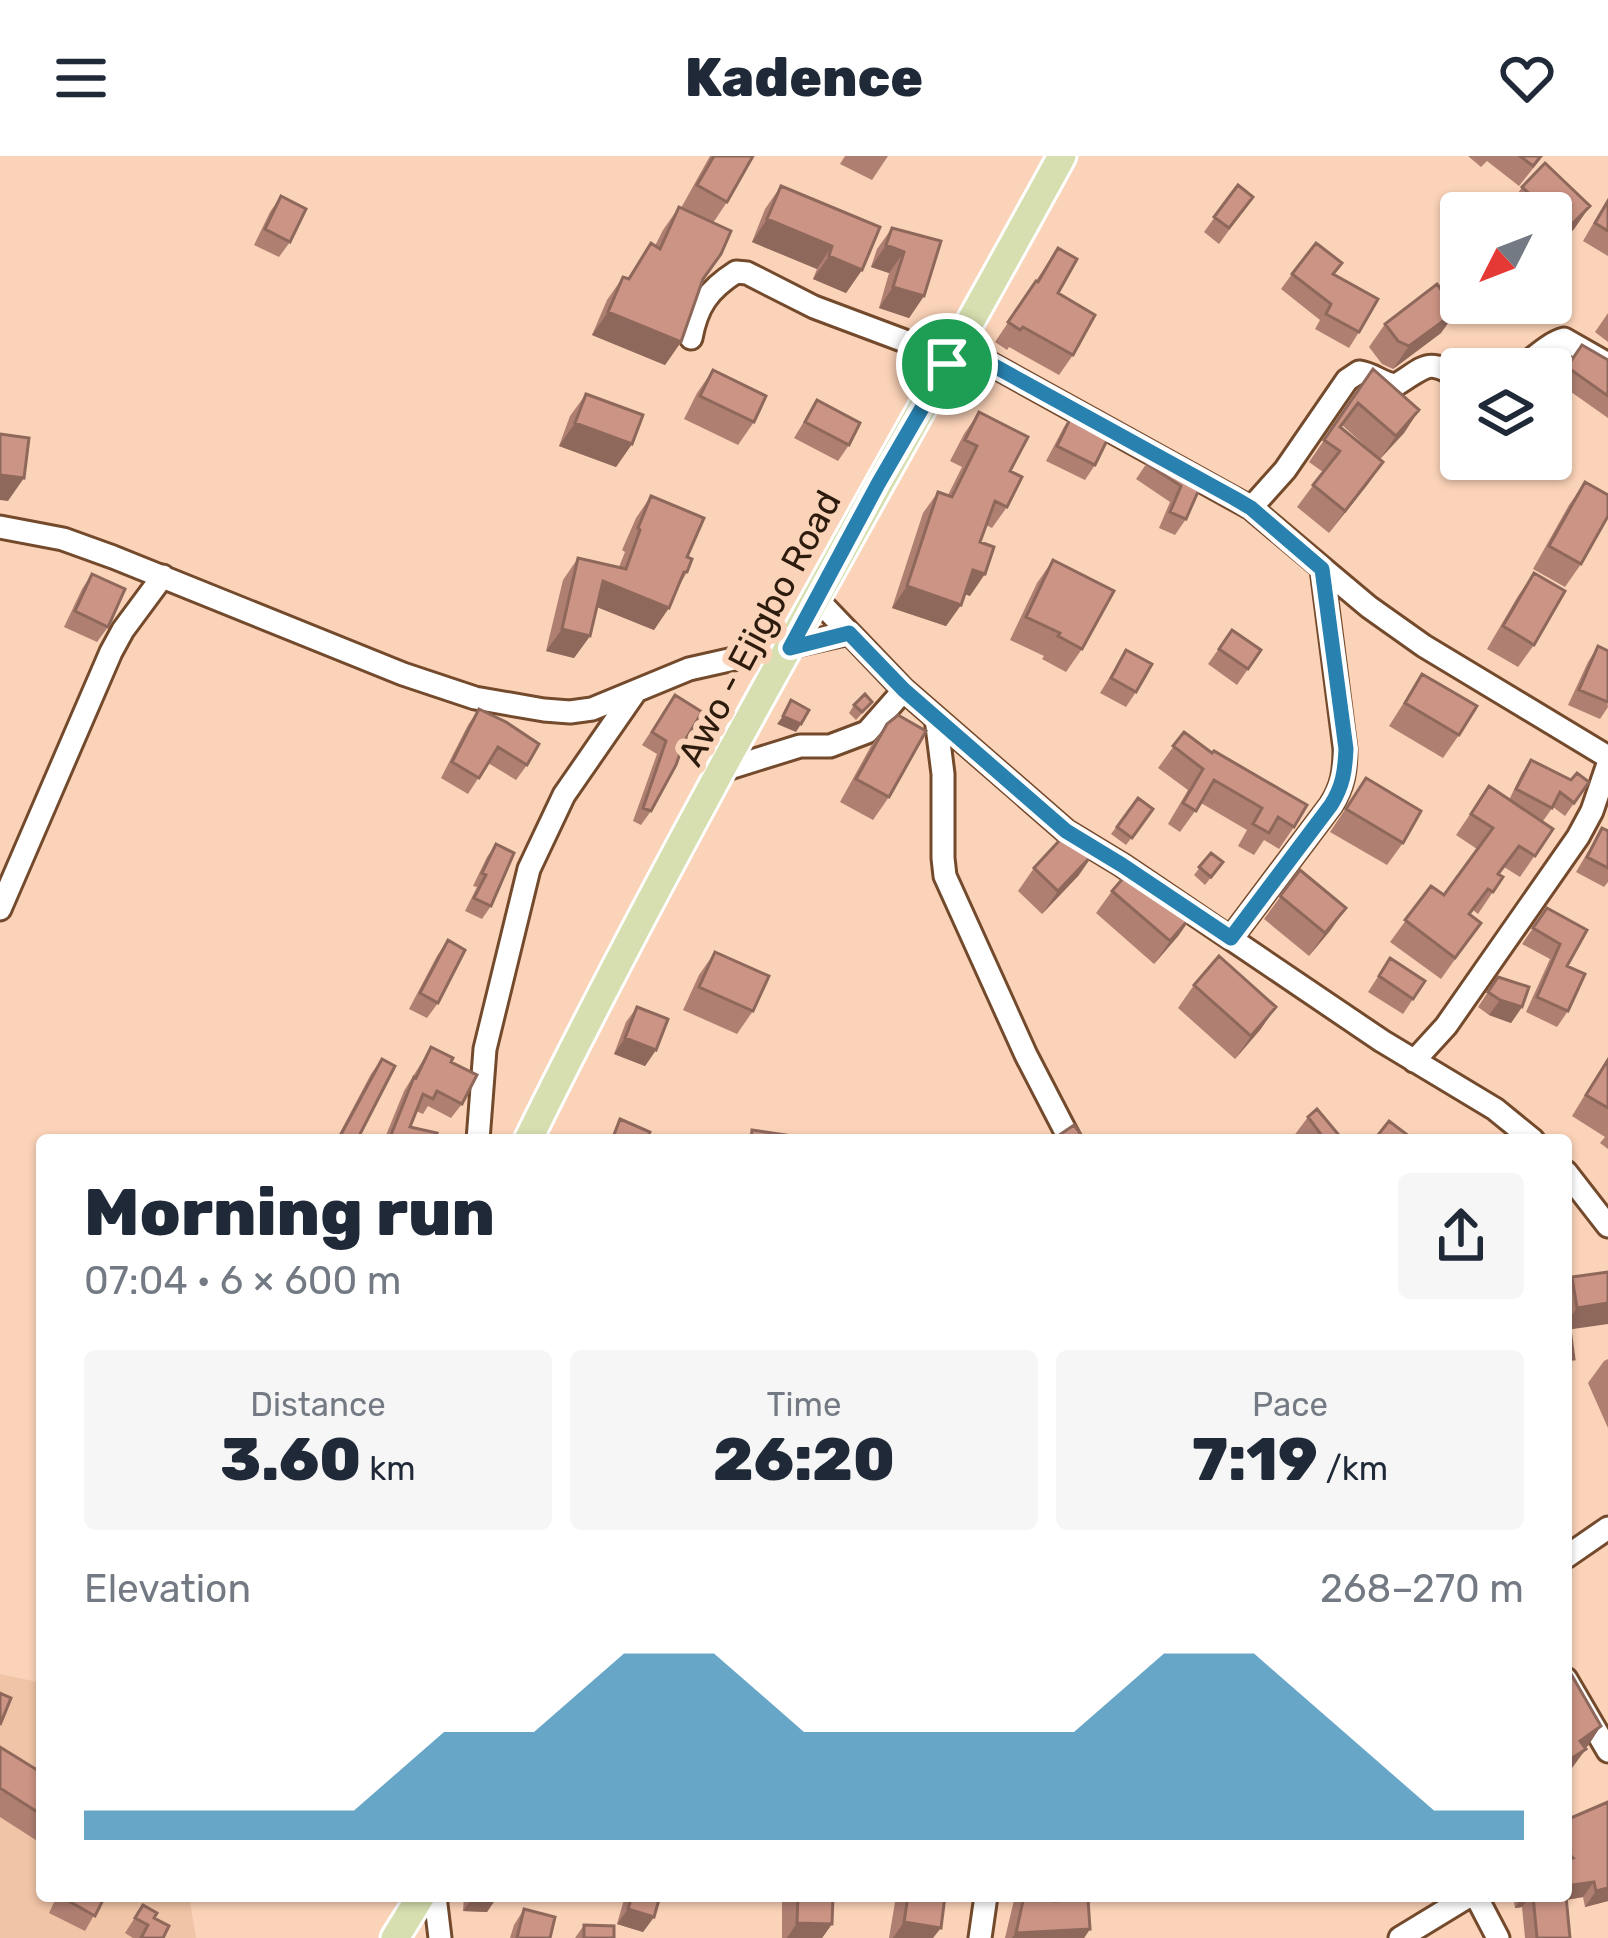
<!DOCTYPE html>
<html lang="en">
<head>
<meta charset="utf-8">
<style>
	body { margin:0; font-family:Rubik,sans-serif; background:#f6f6f7; color:#1f2937; height:100vh; display:flex; flex-direction:column; font-size:45px; white-space:nowrap }
	* { box-sizing:border-box; margin:0 }
	p { font-size:39px; color:#747a83 }
	.icon { flex:none; width:66px; height:66px; fill:none; stroke:currentColor; stroke-width:2; stroke-linecap:round; stroke-linejoin:round }
	.map { position:relative; flex:1; overflow:hidden }
	.panel { position:absolute; left:36px; top:978px; width:1536px; height:768px; display:flex; flex-direction:column; background:#fff; border-radius:12px; box-shadow:0 3px 9px #0004 }
	.panel>* { flex:none }
	.needle { width:78px; rotate:228deg }
	.controls { position:absolute; left:1440px; top:36px; display:grid; gap:24px }
	.controls a { display:grid; place-items:center; width:132px; height:132px; border-radius:12px; background:#fff; box-shadow:0 3px 9px #0004; font-size:60px }
	.pin { position:absolute; display:grid; place-items:center; width:102px; height:102px; color:#fff; margin:-51px; border:6px solid #fff; border-radius:50%; box-shadow:0 3px 12px #0007 }
	.round { display:grid; place-items:center; flex:none; width:126px; height:126px; border-radius:12px; background:#f6f6f7 }
	.overview { display:flex; align-items:center; justify-content:space-between; height:204px; padding:0 48px }
	h1 { font-size:66px; font-weight:800; line-height:90px }
	.metrics { display:grid; grid-template-columns:repeat(3,1fr); gap:18px; height:204px; padding:12px 48px }
	.metrics div { display:grid; align-content:center; border-radius:12px; background:#f6f6f7; text-align:center }
	.metrics b { font-size:60px; font-weight:800 }
	.metrics small { font-size:33px; font-weight:400 }
	.metrics p { font-size:33px }
	.chart { height:336px; padding:24px 48px }
	.chart p { display:flex; justify-content:space-between }
	.chart svg { width:100%; height:216px; margin-top:12px; fill:#2881af; opacity:.7 }
	header { display:flex; justify-content:space-between; align-items:center; height:156px; padding:0 48px; background:#fff; font-size:54px; font-weight:800 }
	.map>svg:first-child { display:block }
	.built { fill:#f0c4a6 }
	.lines { fill:none; stroke-linecap:round; stroke-linejoin:round }
	.minor-casing { stroke:#744a2c; stroke-width:27 }
	.major-casing { stroke:#fff; stroke-width:33 }
	.minor { stroke:#fff; stroke-width:21 }
	.major { stroke:#d7dfb0; stroke-width:27 }
	.wall { fill:#af7f72 }
	.shaded-wall { fill:#8f685c }
	.building { fill:#cc9484; stroke:#8f685c; stroke-width:3 }
	.route-casing { stroke:#fff; stroke-width:24 }
	.route { stroke:#2881af; stroke-width:15 }
	.labels { text-anchor:middle; dominant-baseline:central; stroke-width:12; stroke-linejoin:round; paint-order:stroke }
	.street-label { font-size:36px; fill:#2d1b0e; stroke:#fbd3b8 }
</style>
</head>
<body>
<header><svg class="icon" aria-label="menu" viewBox="0 0 24 24"><path d="M4 6h16M4 12h16M4 18h16"/></svg>Kadence<svg class="icon" aria-label="heart" viewBox="0 0 24 24"><path d="M12 20l-8-8c-3-5 5-10 8-4 3-6 11-1 8 4z"/></svg></header>
<div class="map">
<svg width="1608" height="1782" viewBox="0 0 1608 1782">
	<rect width="100%" height="100%" fill="#fbd3b8"/>
	<path class="built" d="M0,1518L42,1527V1740H189L196,1782H0Z"/>
	<g class="lines">
		<g class="minor-casing">
			<path id="minor" d="M691,182C697,150 708,134 736,116L747,117L814,151L902,184L947,208
				M958,190L1251,352L1369,451L1424,490L1608,601
				M1519,213C1533,203 1549,187 1564,183L1608,208
				M1251,352L1285,314L1347,224L1359,216C1374,218 1382,228 1396,229C1427,210 1427,201 1461,223
				M0,371L63,383L113,401L403,518L475,542L544,554L570,556L592,553L689,513L849,477
				M816,442L904,534L1066,675L1122,709L1382,885L1495,953L1533,984
				M936,562L943,618V702L945,720L1026,899L1070,984
				M723,614L800,590H830L867,576L904,534
				M0,753L111,496L123,474L163,420
				M1231,782L1331,649C1343,630 1345,615 1345,593L1322,413
				M1414,905L1446,870L1578,681L1592,655L1608,608
				M478,984L485,893L529,713L564,639L636,535
				M1566,1016L1608,1070
				M1566,1401L1608,1372
				M1566,1523L1608,1595
				M435,1740L440,1782
				M1476,1740L1498,1782
				M980,1782L986,1740
				M1400,1782L1469,1740"/>
		</g>
		<g class="major-casing">
			<path id="major" d="M528,984C693,649 883,327 1062,0
				M395,1782L421,1740"/>
		</g>
		<use href="#minor" class="minor"/>
		<use href="#major" class="major"/>
	</g>
	<path class="wall" d="M710,0H753L727,46L713,67L702,125L681,186L665,209L592,179L607,144L623,121L627,123L651,87L655,90L663,74L679,51L681,52Z
		M845,0H888L872,24L840,8Z
		M1468,0H1543L1519,30L1487,5L1481,11Z
		M1238,29L1253,41L1219,88L1204,76Z
		M781,30L862,114L846,137L813,123L817,113L752,86L765,53Z
		M1522,31L1590,50L1574,73L1551,96V57H1509L1507,54Z
		M281,40L290,86L279,101L254,89L270,56Z
		M1608,42V100L1583,85Z
		M892,72L924,140L909,162L879,152L889,117L871,111L877,93Z
		M1058,92V137L1073,199L1059,219L1009,191L1007,194L995,186Z
		M1292,118H1334L1359,176L1349,192L1315,173L1320,164L1281,133Z
		M1608,157V186L1595,176Z
		M1385,168L1441,177L1393,213L1382,208L1369,191Z
		M1582,189L1608,204V262L1557,226Z
		M1373,213L1419,254L1404,277L1380,303L1342,269L1340,272L1383,306L1329,377L1297,351L1323,316L1309,306Z
		M713,214L754,266L738,289L684,263L697,237Z
		M586,238L632,288L616,311L559,290L570,260Z
		M817,244L849,289L838,305L794,282Z
		M1074,255L1095,309L1085,324L1046,305L1064,271Z
		M979,256L1010,315L1007,351L992,372L986,369L980,386L970,440L964,438L961,449L946,470L892,452L923,357L938,336L948,339L962,311L950,305L964,278Z
		M1155,295L1204,322L1186,363L1175,379L1159,372L1170,346L1136,323Z
		M1585,326L1581,408L1565,431L1533,413L1569,349Z
		M651,340L687,401V416L654,474L597,451L590,480L574,502L546,495L563,424L578,402L619,411L625,396L622,394L636,362Z
		M1053,404L1082,493L1066,516L1042,503L1044,500L1010,484L1037,427Z
		M1534,417V489L1518,511L1487,493L1518,440Z
		M92,418L108,471L97,486L64,471L82,433Z
		M1232,474L1261,494L1237,529L1208,508Z
		M1598,490L1608,551L1600,563L1568,549L1588,506Z
		M1126,494L1136,536L1126,551L1100,537Z
		M1422,518L1459,579L1443,602L1389,570Z
		M675,539L651,655L641,669L633,665L657,598L642,589Z
		M872,546L856,564L849,557L854,549Z
		M479,553L527,609L516,624L488,607L468,638L441,622L468,569Z
		M887,568L889,641L873,664L840,646L871,590Z
		M1184,576L1294,671L1279,693L1264,684L1254,699L1238,690L1247,674L1201,647L1180,676L1168,668L1188,634L1158,612Z
		M1531,604L1571,624L1589,626L1565,660L1553,651L1543,665L1533,660L1553,673L1520,721L1504,711L1499,718L1503,721L1478,758L1473,754L1469,758L1481,767L1441,823L1390,786L1431,730L1444,739L1477,693L1456,679L1489,630L1509,644L1522,617Z
		M1366,622L1403,687L1387,709L1330,676Z
		M1138,642L1153,653L1126,689L1111,678Z
		M1602,672L1608,675V726L1604,731L1576,716Z
		M496,688L491,750L482,763L465,755L477,731L473,730L487,701Z
		M1211,697L1223,706L1205,729L1194,719Z
		M1034,712L1079,719L1042,758L1018,735Z
		M1300,714L1346,752L1309,800L1264,763Z
		M1112,735L1179,779L1154,808L1096,757Z
		M1547,752L1567,810L1568,855L1557,871L1526,856L1550,803L1522,788Z
		M448,784L438,847L427,862L409,853L437,800Z
		M715,796L753,855L737,878L683,854L699,819Z
		M1390,802L1425,825L1403,858L1368,836Z
		M1498,821L1522,851L1511,867L1489,859L1478,851Z
		M1194,829L1276,851L1260,874L1235,903L1178,852Z
		M637,851L656,894L645,910L614,898L626,866Z
		M431,891L451,906L462,948L451,962L428,950L423,958L416,955L410,971L434,984H384L404,935Z
		M1608,901V993L1600,987L1605,981L1572,960Z
		M382,903L357,984H336L371,918Z
		M1308,961L1343,984H1295L1293,981Z
		M1608,1116L1566,1174V1130L1572,1121Z
		M1608,1203V1272L1588,1227L1604,1205Z
		M0,1591L42,1617V1688L0,1661Z
		M1566,1664L1608,1745L1585,1751L1583,1741L1566,1744L1570,1782H1525L1522,1751L1515,1752L1513,1740H1566Z
		M57,1740H105L85,1775L49,1757Z
		M464,1740H496L487,1756L463,1755Z
		M625,1740H660L654,1761L643,1776L617,1768Z
		M782,1740H833L832,1768L822,1782H782Z
		M896,1740H945L933,1782H889Z
		M1015,1740H1055L1054,1745L1090,1773L1084,1782H1005Z
		M143,1749L163,1782H133L125,1777Z
		M524,1753L550,1782H510L514,1769Z
		M584,1769L614,1782H575Z"/>
	<path class="shaded-wall" d="M1590,50L1574,73L1551,96L1567,73Z
		M767,63L832,90L817,113L752,86Z
		M886,89L904,96L889,117L871,111Z
		M829,100L862,114L846,137L813,123Z
		M893,131L924,140L909,162L879,152Z
		M1457,155L1441,177L1393,213L1409,190Z
		M608,156L681,186L665,209L592,179Z
		M1419,254L1404,277L1380,303L1396,280Z
		M575,267L632,288L616,311L559,290Z
		M1383,306L1368,328L1329,377L1345,355Z
		M0,319L24,322L8,345L0,344Z
		M973,414L985,418L970,440L958,435Z
		M603,425L669,452L654,474L587,447Z
		M907,430L961,449L946,470L892,452Z
		M562,473L590,480L574,502L546,495Z
		M783,560L801,568L796,576L777,568Z
		M1095,696L1079,719L1042,758L1058,735Z
		M1346,752L1330,775L1309,800L1325,777Z
		M1195,756L1179,779L1154,808L1170,785Z
		M1500,844L1522,851L1511,867L1489,859Z
		M1276,851L1260,874L1235,903L1251,880Z
		M625,882L656,894L645,910L614,898Z
		M1608,1147V1168L1566,1174V1167L1577,1152Z
		M1601,1570L1588,1590L1566,1605L1580,1585Z
		M1586,1593L1572,1612L1566,1616V1606Z
		M1594,1726L1583,1741L1554,1746L1566,1740V1730Z
		M1608,1732V1745L1585,1751L1596,1735Z
		M1523,1740H1530L1522,1751L1515,1752Z
		M473,1741L496,1743L487,1756L463,1755Z
		M628,1753L654,1761L643,1776L617,1768Z
		M904,1766L941,1772L933,1782H893Z
		M797,1767L832,1768L822,1782H787Z
		M1090,1773L1084,1782H1012L1016,1777Z"/>
	<path class="building" d="M714,0H753L727,46L697,29Z
		M1520,0H1541L1533,10Z
		M1545,7L1590,50L1567,73L1522,31Z
		M1238,29L1253,41L1229,72L1214,61Z
		M781,30L880,71L862,114L829,100L832,90L767,63Z
		M281,40L306,53L290,86L265,73Z
		M1608,45V75L1595,67Z
		M679,51L731,75L721,98L703,123L681,186L608,156L623,121L629,123L651,87L660,93Z
		M892,72L941,85L924,140L893,131L904,96L886,89Z
		M1316,87L1342,107L1333,118L1378,143L1359,176L1326,158L1331,148L1292,118Z
		M1058,92L1077,103L1058,137L1095,159L1073,199L1023,171L1020,174L1008,166L1036,125L1038,126Z
		M1437,128L1457,155L1409,190L1398,185L1385,168Z
		M1582,189L1608,204V240L1567,211Z
		M1373,213L1419,254L1396,280L1358,247L1340,271L1383,306L1345,355L1313,329L1340,295L1324,284Z
		M713,214L766,240L754,266L700,240Z
		M586,238L643,259L632,288L575,267Z
		M817,244L860,267L849,289L805,266Z
		M1074,255L1112,274L1095,309L1057,290Z
		M979,256L1028,281L1010,315L1022,321L1007,351L995,345L980,386L994,391L985,418L973,414L961,449L907,430L938,336L952,341L977,290L965,284Z
		M0,278L29,282L24,322L0,319Z
		M1155,295L1204,322L1186,363L1170,356L1181,330L1147,308Z
		M1585,326L1608,339V360L1581,408L1549,390Z
		M651,340L704,362L687,401L692,403L687,416H684L669,452L603,425L590,480L562,473L578,402L626,413L640,374L638,372Z
		M1053,404L1114,435L1082,493L1058,480L1060,477L1026,461Z
		M1534,417L1565,435L1534,489L1503,470Z
		M92,418L125,433L108,471L75,455Z
		M1232,474L1261,494L1248,513L1219,493Z
		M1598,490L1608,495V546L1579,534Z
		M1126,494L1152,508L1136,536L1111,522Z
		M1422,518L1477,550L1459,579L1405,547Z
		M865,538L872,546L862,556L854,549Z
		M675,539L702,556L684,586L676,609L651,655L643,652L666,585L652,576Z
		M791,544L809,554L801,568L783,560Z
		M479,553L506,566L539,588L527,609L498,591L479,622L452,606Z
		M898,559L926,575L889,641L856,623L887,568Z
		M1184,576L1212,597L1214,595L1307,649L1294,671L1278,661L1269,677L1253,668L1262,652L1214,624L1196,655L1183,647L1203,613L1173,590Z
		M1531,604L1571,624L1577,617L1589,626L1574,647L1560,636L1552,652L1516,633Z
		M1366,622L1421,655L1403,687L1346,653Z
		M1489,630L1553,673L1535,700L1519,690L1498,718L1503,721L1493,736L1488,733L1469,758L1481,767L1455,802L1405,764L1431,730L1444,739L1493,672L1471,658Z
		M1138,642L1153,653L1132,682L1117,671Z
		M1602,672L1608,675V712L1587,701Z
		M1070,673L1095,696L1058,735L1034,712Z
		M496,688L514,697L491,750L474,742L486,719L482,717Z
		M1211,697L1223,706L1211,721L1199,711Z
		M1137,706L1195,756L1170,785L1112,735Z
		M1300,714L1346,752L1325,777L1280,740Z
		M1547,752L1587,774L1567,810L1585,818L1568,855L1537,841L1560,788L1533,772Z
		M448,784L465,794L438,847L420,837Z
		M715,796L769,820L753,855L699,831Z
		M1219,800L1276,851L1251,880L1194,829Z
		M1390,802L1425,825L1413,843L1379,820Z
		M1498,821L1529,831L1522,851L1500,844L1488,836Z
		M637,851L668,863L656,894L625,882Z
		M431,891L453,902L451,906L477,919L462,948L437,935L433,943L423,938L410,971L437,977L434,984H389L414,921L416,922Z
		M382,903L395,910L357,984H338Z
		M1608,904V952L1586,939Z
		M1317,953L1343,984H1325L1308,961Z
		M620,963L650,976L647,984H612Z
		M1389,965L1414,984H1374Z
		M1074,969L1085,984H1052Z
		M752,974L786,979L785,984H751Z
		M1608,1116V1147L1577,1152L1572,1121Z
		M1570,1173L1574,1203L1566,1204V1174Z
		M1566,1496L1567,1511L1601,1570L1580,1585L1586,1593L1566,1606Z
		M0,1537L11,1542L0,1569Z
		M0,1591L42,1617V1659L0,1632Z
		M1608,1646V1732L1596,1735L1594,1726L1566,1730V1704L1573,1702L1566,1695V1664Z
		M60,1740H105L95,1760Z
		M473,1740H496V1743Z
		M632,1740H660L654,1761L628,1753Z
		M798,1740H833L832,1768L797,1767Z
		M908,1740H945L941,1772L904,1766Z
		M1024,1740H1055L1054,1745L1088,1743L1090,1773L1016,1777Z
		M1533,1740H1566L1570,1782H1537Z
		M143,1749L157,1757L154,1762L169,1770L163,1782H141L148,1769L135,1762Z
		M524,1753L555,1761L550,1782H517Z
		M584,1769L614,1770V1782H584Z"/>
	<g class="lines">
		<g class="route-casing">
			<path id="route" d="M958,190L1234,342L1251,352L1322,413L1346,593C1345,615 1343,630 1331,649L1231,782L1122,709L1066,675L904,534L849,477L790,492L878,328Z"/>
		</g>
		<use href="#route" class="route"/>
	</g>
	<g class="labels">
		<g class="street-label">
			<text transform="translate(759 472) rotate(-62)">Awo - Ejigbo Road</text>
		</g>
	</g>
</svg>
<div class="controls">
<a><svg class="needle" viewBox="-14 -14 28 28"><path d="M0-13l5 13h-10z" fill="#e53935"/><path d="M0 13l5-13h-10z" fill="#747a83"/></svg></a>
<a><svg class="icon" aria-label="layers" viewBox="0 0 24 24"><path d="M12 4l9 5-9 5-9-5zM3 14l9 5 9-5"/></svg></a>
</div>
<div class="pin" style="left:947px;top:208px;background:#1e9e55"><svg class="icon" aria-label="arrive" viewBox="0 0 24 24"><path d="M6 21V4h12l-3 4 3 4H6"/></svg></div>
<section class="panel">
<div class="overview"><div><h1>Morning run</h1><p>07:04 · 6 × 600 m</p></div><a class="round"><svg class="icon" aria-label="share" viewBox="0 0 24 24"><path d="M12 15V3M7 8l5-5 5 5M5 13v7h14v-7"/></svg></a></div>
<div class="metrics">
<div><p>Distance</p><b>3.60<small> km</small></b></div>
<div><p>Time</p><b>26:20</b></div>
<div><p>Pace</p><b>7:19<small> /km</small></b></div>
</div>
<div class="chart"><p><span>Elevation</span>268–270 m</p>
<svg viewBox="0 0 160 44" preserveAspectRatio="none"><path d="M0 44V38L10 38L20 38L30 38L40 22L50 22L60 6L70 6L80 22L90 22L100 22L110 22L120 6L130 6L140 22L150 38L160 38V44z"/></svg>
</div>
</section>
</div>
</body>
</html>
